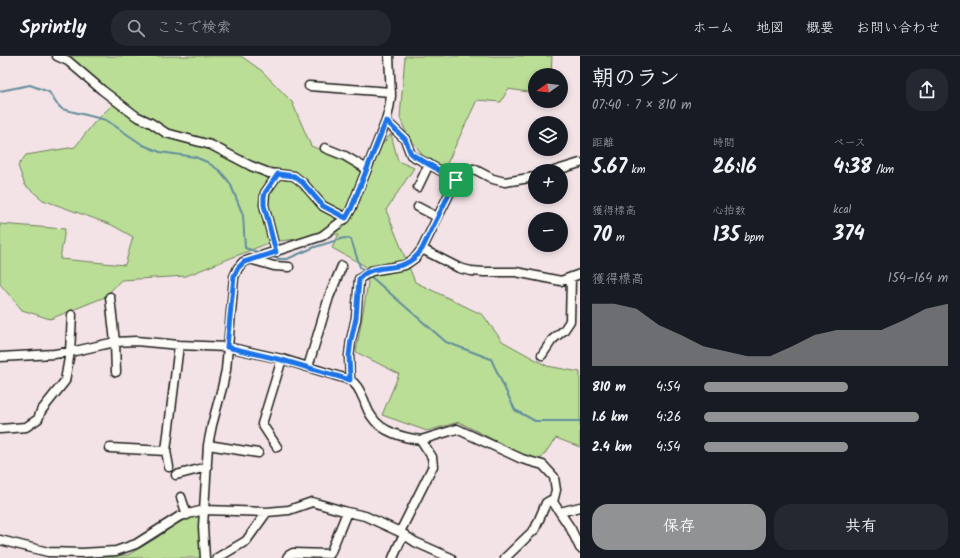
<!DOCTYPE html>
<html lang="ja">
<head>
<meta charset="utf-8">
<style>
	body { margin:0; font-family:Kalam,"Klee One",sans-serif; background:#242831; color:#f1f3f6; height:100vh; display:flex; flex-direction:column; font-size:15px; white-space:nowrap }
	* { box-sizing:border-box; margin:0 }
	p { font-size:13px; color:#9ea1a6 }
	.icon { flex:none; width:22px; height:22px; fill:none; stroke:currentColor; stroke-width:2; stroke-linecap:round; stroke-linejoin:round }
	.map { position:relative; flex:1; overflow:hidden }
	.panel { display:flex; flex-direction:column; background:#171b24; width:380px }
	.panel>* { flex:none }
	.needle { width:26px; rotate:256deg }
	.tools { position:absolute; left:528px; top:12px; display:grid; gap:8px }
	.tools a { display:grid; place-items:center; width:40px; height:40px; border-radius:50%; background:#171b24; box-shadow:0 2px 6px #0003; font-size:20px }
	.pin { position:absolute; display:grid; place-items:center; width:34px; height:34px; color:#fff; margin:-17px; border-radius:8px; box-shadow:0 2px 6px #0006 }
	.round { display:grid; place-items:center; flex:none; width:42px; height:42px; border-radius:16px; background:#242831 }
	.overview { display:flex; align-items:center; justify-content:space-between; height:68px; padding:0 12px }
	h1 { font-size:22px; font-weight:600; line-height:30px }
	.figures { display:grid; grid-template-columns:repeat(3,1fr); gap:6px; height:68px; padding:4px 12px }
	.figures div { display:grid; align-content:center }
	.figures b { font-size:20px; font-weight:600 }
	.figures small { font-size:11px; font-weight:400 }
	.figures p { font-size:11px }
	.chart { height:112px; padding:8px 12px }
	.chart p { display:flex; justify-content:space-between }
	.chart svg { width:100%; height:72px; margin-top:4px; fill:#919294; opacity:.7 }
	.primary-button { display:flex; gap:8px; margin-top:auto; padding:8px 12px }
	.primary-button a { flex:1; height:46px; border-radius:16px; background:#919294; color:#fff; font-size:16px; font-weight:600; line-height:46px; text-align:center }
	.primary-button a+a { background:#242831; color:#f1f3f6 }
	ul { padding:0 12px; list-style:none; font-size:13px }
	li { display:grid; grid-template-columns:64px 48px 1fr; align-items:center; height:30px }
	li i { height:10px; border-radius:5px; background:#919294 }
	header { display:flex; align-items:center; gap:24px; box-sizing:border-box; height:56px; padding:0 20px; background:#171b24; border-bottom:1px solid #363941 }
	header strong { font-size:19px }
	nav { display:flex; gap:22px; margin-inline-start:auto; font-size:14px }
	.search { width:280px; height:36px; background:#242831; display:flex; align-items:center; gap:10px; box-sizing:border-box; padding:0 14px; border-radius:16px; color:#9ea1a6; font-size:15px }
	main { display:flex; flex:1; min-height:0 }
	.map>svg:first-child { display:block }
	.green { fill:#bbde97; stroke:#6c7d5a }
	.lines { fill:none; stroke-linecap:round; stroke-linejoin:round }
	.stream { stroke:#628d9c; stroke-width:2 }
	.minor-casing { stroke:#1c1c1c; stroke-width:11 }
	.minor { stroke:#fdfcf7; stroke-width:8 }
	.route-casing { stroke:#fff; stroke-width:8 }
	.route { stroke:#1a73e8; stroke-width:5 }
</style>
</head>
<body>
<header>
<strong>Sprintly</strong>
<div class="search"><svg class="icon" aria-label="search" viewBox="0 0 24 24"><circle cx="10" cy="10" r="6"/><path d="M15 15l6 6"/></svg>ここで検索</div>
<nav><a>ホーム</a><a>地図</a><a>概要</a><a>お問い合わせ</a></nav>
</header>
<main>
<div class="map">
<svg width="580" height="502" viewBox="0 0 580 502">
	<rect width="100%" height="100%" fill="#f4e3e6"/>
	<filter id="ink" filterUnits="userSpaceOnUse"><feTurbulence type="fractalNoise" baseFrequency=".025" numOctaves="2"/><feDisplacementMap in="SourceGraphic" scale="8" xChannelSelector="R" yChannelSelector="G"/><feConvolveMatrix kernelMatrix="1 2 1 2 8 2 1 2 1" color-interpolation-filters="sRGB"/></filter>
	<g filter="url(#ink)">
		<path class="green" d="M64,0H241L262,15L292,46L311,90L363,111L391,78L398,105L414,112L386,154L415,226L483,259L502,285L547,310L580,316V391L556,382L538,407L459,366L427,375L382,359L399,318L356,296L368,227L365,210L332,192L339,178L271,186L186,220L121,224L105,241L50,263L22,254L0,228V168L65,173L60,203L125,209L133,181L112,169L43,144L25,129L18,110L26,99L75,91L93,68L112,49L106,35Z
			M405,0H552L551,19H535V37L508,33L501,46L477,44L443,116L423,100L405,74L400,62Z
			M199,459L202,502H86L89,501L128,499L158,481L177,467Z"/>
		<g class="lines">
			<path class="stream" d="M0,35L30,29L49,36L56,47L62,53L106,64L143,89L160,96L195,101L207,106L220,115L230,127L243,159L245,192L261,197
				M269,200L279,203H287L315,191L344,182L351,183L360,211L366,216
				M369,219L446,286L491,303L515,354L535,365H580"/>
			<g class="minor-casing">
				<path id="minor" d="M57,0L68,5L102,34L136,60L151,67L166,77L211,89L251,110L269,117L294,120L303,127L323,150L346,162
					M309,30L391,36
					M386,65L405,83L411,99L456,123
					M325,92L345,100L367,113
					M554,115L580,107
					M418,131L429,108
					M418,151L437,161
					M422,193L459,212L471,215L484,216H516L561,225L580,218
					M276,196L264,149L265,137L278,118
					M253,204L274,210L289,211
					M110,241L115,286L116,316
					M542,299L552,284L564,274L570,265L571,222
					M0,301L54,298L75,295L115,286L136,285L179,289L227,291L282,303L350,324C358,329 360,336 364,344C366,350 368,356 372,361C381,376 405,382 421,384L432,401L433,410L400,476L415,486L451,502
					M308,311L329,241L342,210
					M350,324L349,300L351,284L356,262L359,223L371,215L405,209L415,202L422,193L460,116L474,113L493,123L505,126L535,121
					M0,373L26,371L38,363L41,355L65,325L70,296L72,259
					M421,384L457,373L522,403L543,409L554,421L556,434L553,446L571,473L580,492
					M208,389L258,397
					M277,391L262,368L282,303
					M110,392L166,395L179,289
					M166,395L169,411
					M176,419L207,411
					M181,441L187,459
					M560,456L580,451
					M0,484L48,496L82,497L116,495L136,488L180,460L204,454L267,456L289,454L312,446L347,456
					M205,502L203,471L208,389L212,369L222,332L226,314L234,221L238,212L243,206L322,180L346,162L351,153L386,65L389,53L391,40L389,0
					M217,502L246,485L267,456
					M287,502L288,500L293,497L330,498L347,456L365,460L400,476
					M393,502L400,486L405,479
					M505,502L535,473L546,447L551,444L553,446"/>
			</g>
			<use href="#minor" class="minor"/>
		</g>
	</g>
	<g class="lines" filter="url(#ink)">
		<g class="route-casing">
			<path id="route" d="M386,65L405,83L411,98L456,124L422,193C403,222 376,203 359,223L356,262L351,284L349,300L350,324L282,304L227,291L234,220L238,212L244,206L276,196L264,149V141L265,137L278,118L294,120L303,127L323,150L346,162L351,153Z"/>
		</g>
		<use href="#route" class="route"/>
	</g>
</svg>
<div class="tools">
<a><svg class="needle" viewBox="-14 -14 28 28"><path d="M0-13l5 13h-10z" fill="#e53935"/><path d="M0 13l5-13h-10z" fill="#9ea1a6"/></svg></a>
<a><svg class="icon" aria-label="layers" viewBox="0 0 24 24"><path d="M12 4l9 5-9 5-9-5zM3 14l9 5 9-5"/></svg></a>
<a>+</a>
<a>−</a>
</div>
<div class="pin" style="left:456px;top:124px;background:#1e9e55"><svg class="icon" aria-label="arrive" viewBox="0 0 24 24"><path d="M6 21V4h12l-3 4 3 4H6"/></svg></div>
</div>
<section class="panel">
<div class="overview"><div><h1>朝のラン</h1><p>07:40 · 7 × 810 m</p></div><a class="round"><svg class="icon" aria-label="share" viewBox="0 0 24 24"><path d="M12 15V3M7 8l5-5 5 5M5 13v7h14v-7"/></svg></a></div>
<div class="figures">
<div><p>距離</p><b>5.67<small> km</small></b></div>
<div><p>時間</p><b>26:16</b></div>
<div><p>ペース</p><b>4:38<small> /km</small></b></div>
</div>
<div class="figures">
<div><p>獲得標高</p><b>70<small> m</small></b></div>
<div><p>心拍数</p><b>135<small> bpm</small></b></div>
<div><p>kcal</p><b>374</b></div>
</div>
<div class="chart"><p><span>獲得標高</span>154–164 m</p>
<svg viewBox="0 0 160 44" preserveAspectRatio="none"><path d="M0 44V6L10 6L20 9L30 19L40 25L50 32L60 35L70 38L80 38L90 32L100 25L110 22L120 22L130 22L140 16L150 9L160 6V44z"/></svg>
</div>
<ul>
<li><b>810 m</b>4:54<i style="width:59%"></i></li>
<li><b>1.6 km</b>4:26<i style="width:88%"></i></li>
<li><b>2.4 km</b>4:54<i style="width:59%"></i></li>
</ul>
<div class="primary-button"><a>保存</a><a>共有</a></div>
</section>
</main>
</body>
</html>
